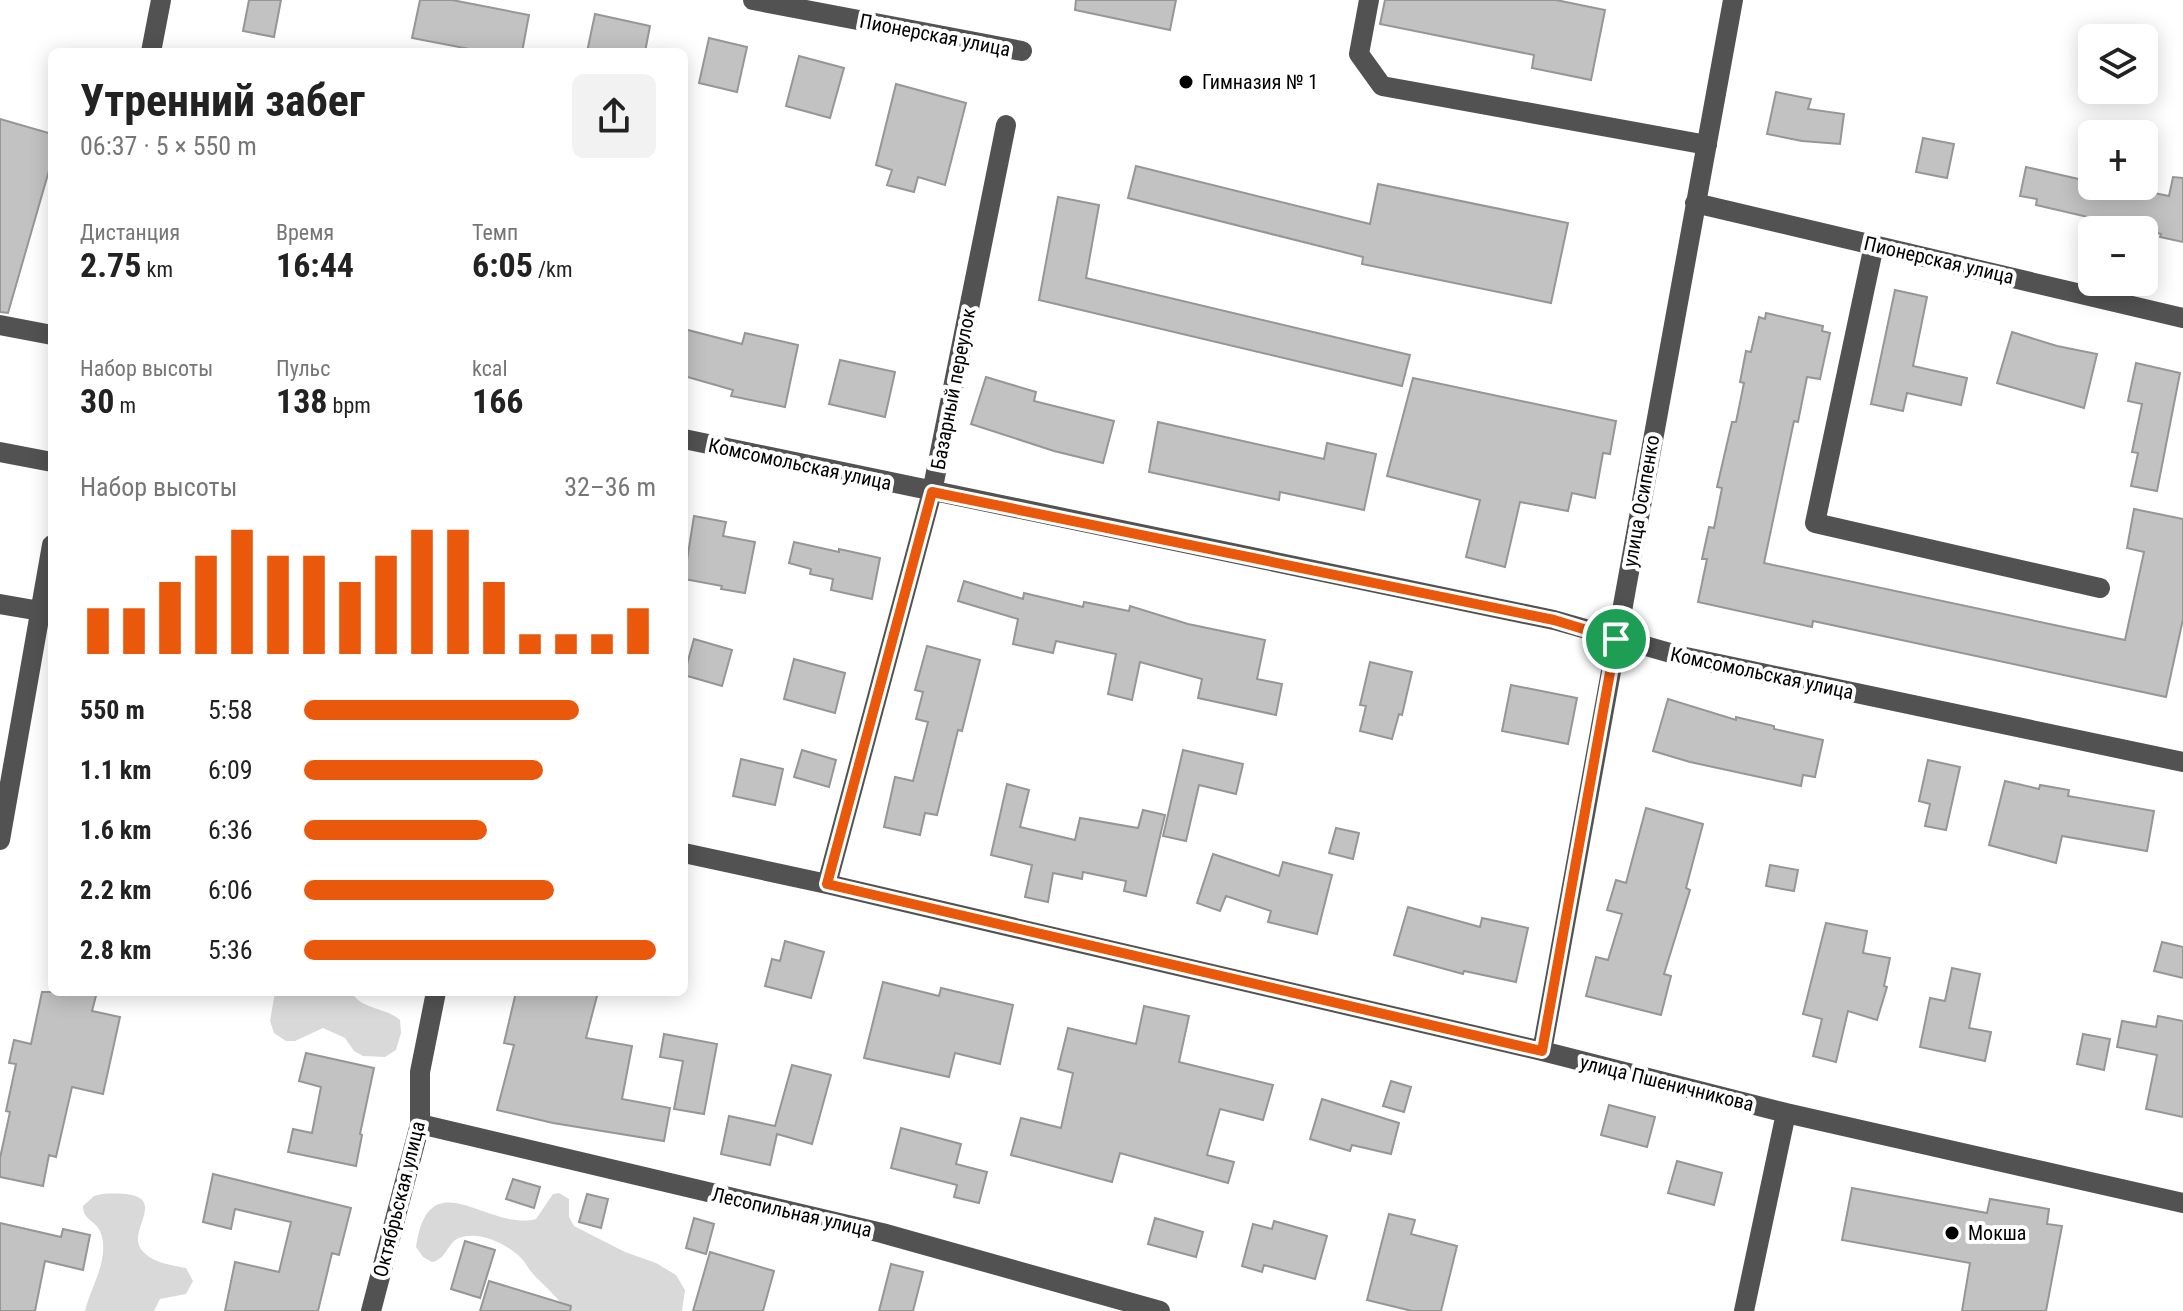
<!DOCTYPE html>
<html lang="ru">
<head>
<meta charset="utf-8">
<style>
	body { margin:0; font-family:"Roboto Condensed",sans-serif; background:#f2f2f2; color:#222; height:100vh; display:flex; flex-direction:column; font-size:30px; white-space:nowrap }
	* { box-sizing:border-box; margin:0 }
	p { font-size:26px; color:#767676 }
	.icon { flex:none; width:44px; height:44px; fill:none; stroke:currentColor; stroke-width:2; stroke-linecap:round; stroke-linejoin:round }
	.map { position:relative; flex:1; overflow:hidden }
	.details { position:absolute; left:48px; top:48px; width:640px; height:948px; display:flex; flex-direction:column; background:#fff; border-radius:12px; box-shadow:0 4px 20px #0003 }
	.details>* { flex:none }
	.buttons { position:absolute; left:2078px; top:24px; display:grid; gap:16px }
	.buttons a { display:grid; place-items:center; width:80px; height:80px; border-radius:12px; background:#fff; box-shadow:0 4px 20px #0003; font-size:40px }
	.pin { position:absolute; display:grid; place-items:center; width:68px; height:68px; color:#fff; margin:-34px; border:4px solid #fff; border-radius:50%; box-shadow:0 2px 8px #0007 }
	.round { display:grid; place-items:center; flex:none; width:84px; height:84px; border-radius:12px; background:#f2f2f2 }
	.overview { display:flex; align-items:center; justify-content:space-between; height:136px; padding:0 32px }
	h1 { font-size:44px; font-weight:700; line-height:60px }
	.figures { display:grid; grid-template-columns:repeat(3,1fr); gap:12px; height:136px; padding:8px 32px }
	.figures div { display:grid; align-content:center }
	.figures b { font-size:34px; font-weight:700 }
	.figures small { font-size:22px; font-weight:400 }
	.figures p { font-size:22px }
	.chart { height:224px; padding:16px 32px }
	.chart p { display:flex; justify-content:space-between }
	.chart svg { width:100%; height:144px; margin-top:8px; stroke:#ea580c; stroke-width:6 }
	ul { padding:0 32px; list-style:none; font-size:26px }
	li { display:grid; grid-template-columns:128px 96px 1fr; align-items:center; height:60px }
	li i { height:20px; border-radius:10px; background:#ea580c }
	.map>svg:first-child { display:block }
	.green { fill:#d9d9d9 }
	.building { fill:#c2c2c2; stroke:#969696; stroke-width:2 }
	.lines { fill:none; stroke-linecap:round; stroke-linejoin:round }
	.minor { stroke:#525252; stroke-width:20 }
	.route-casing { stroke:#fff; stroke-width:16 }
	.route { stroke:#ea580c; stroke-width:10 }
	.poi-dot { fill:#000; stroke:#fff; stroke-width:3 }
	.labels { text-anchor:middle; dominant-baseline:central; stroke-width:8; stroke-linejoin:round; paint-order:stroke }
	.street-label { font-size:20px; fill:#000; stroke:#fff }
	.poi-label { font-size:20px; fill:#000; stroke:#fff; text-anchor:start }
</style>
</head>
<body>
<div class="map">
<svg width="2183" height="1311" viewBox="0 0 2183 1311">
	<rect width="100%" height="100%" fill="#fff"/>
	<path class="green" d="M275,992H351C362,1010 385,1007 400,1020L401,1033L396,1050L385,1057L363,1056L354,1051L345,1038L323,1028L295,1041H286L274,1033L270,1021Z
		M559,1193L569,1199V1217L574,1226L625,1252L656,1263L676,1275L685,1290L682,1311H567C558,1298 548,1289 538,1279C531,1273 527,1265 522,1259C508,1244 479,1230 459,1238C447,1243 447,1259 432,1262L423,1257L416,1247C429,1158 488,1232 536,1219L553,1194Z
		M102,1194C180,1189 125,1228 141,1249C151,1263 171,1265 186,1268L193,1281L186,1294L160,1299L154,1311H85C91,1286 111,1257 100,1231C95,1220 83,1220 83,1206L94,1196Z"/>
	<path class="building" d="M249,0H281L274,37L243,31Z
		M420,0H452L529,15L522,52H485L412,38Z
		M1076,0H1176L1170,30L1075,10Z
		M1385,0H1556L1605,10L1591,80L1532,68L1534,55L1380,24Z
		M595,14L650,26L645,52H587Z
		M709,38L747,47L737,92L699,83Z
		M799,56L844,68L830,118L786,106Z
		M896,84L966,103L945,185L918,177L914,192L887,185L892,170L876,165Z
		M1776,92L1811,99L1808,109L1844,114L1840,144L1802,141L1767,134Z
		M0,119L52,134V160L8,313L0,312Z
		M1923,138L1954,144L1947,178L1916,172Z
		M1136,166L1370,224L1378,184L1568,223L1551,303L1362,264L1363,257L1128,198Z
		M2026,167L2092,182V186H2155L2154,193L2169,196L2173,177L2183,178V242L2160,237L2161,234L2036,205L2037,199L2020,196Z
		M1058,197L1099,205L1086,278L1410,355L1402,386L1039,300Z
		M1895,290L1927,297L1913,366L1967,378L1961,405L1907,393L1903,411L1871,404Z
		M1766,313L1823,326L1822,331L1830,333L1820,379L1807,377L1798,422L1794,421L1764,563L2125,640L2144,552L2127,548L2134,509L2183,519V619L2166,697L1813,621L1812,627L1698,602L1707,559H1702L1709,527L1714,528L1722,488L1717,487L1732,422H1736L1744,383L1740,382L1746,351L1751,352L1759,317L1765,319Z
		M684,329L742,344L745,333L798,345L785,407L731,396L733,390L684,376Z
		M2012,332L2057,346L2097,354L2084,408L1997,383Z
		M840,360L895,372L885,417L829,404Z
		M2136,363L2180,373L2157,491L2131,486L2138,453L2132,452L2142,404L2128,401Z
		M986,377L1036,392L1034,401L1114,421L1103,463L1054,451L971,424Z
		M1413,378L1616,421L1610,454L1603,453L1595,498L1572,493L1568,511L1520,502L1505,567L1466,557L1480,500L1387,476Z
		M1158,422L1324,459L1327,443L1376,454L1364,510L1280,492L1279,500L1149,472Z
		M694,516L726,522L723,536L755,542L745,593L721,589L722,586L684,579Z
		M794,542L839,552V549L880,558L872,599L831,590L833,579L810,574L811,569L789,563Z
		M964,581L1023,599L1024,593L1083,607L1084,602L1129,611L1130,606L1188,624L1265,640L1257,679L1282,684L1276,715L1198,698L1202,679L1140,662L1132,700L1108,694L1116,654L1056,641L1053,653L1013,644L1018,619L958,601Z
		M694,639L732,650L722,686L684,675Z
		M927,646L980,660L962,731L958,730L937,815L925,813L920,835L884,827L895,777L913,781L928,722L916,719L923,692L915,690Z
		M794,659L845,673L835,713L784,699Z
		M1370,662L1412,672L1402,715L1399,714L1392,739L1360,731L1366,706L1360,705Z
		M1511,685L1577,698L1568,744L1502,731Z
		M1668,699L1736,720V717L1774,726V729L1823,740L1815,777L1803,775L1801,786L1690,762L1653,751Z
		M802,750L836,760L829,787L794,777Z
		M1183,750L1243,764L1236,794L1199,785L1186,841L1163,836Z
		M741,759L783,769L775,805L733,796Z
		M1928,760L1960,767L1946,830L1925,826L1930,804L1919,801Z
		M2005,781L2039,789L2040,785L2069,790L2068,796L2154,811L2147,851L2062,836L2056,863L1989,845Z
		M1007,784L1029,790L1020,827L1075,840L1080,818L1138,828L1143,810L1165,815L1146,896L1124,891L1126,881L1083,872L1082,879L1053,873L1048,902L1025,897L1032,865L991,855Z
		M1646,808L1703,824L1686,888L1690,890L1664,974L1671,976L1661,1015L1586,996L1596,957L1608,960L1622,914L1607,910L1616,880L1626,883Z
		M1336,828L1359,833L1353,859L1329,853Z
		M1213,854L1279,876L1283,862L1332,875L1317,934L1268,922L1271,911L1226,896L1220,911L1197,903Z
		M1770,865L1798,870L1794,891L1766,886Z
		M1408,907L1480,927L1482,918L1528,928L1516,982L1464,971L1463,974L1394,955Z
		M1826,923L1867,931L1863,953L1890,958L1884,986L1887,987L1877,1020L1848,1011L1836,1062L1813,1056L1822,1019L1803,1014Z
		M785,941L824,952L811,998L765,986L772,959L780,961Z
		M2162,942L2183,947V978L2154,971Z
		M1952,968L1980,974L1969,1028L1991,1032L1985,1061L1920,1047L1930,998L1945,1001Z
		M883,982L939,996L941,988L1013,1005L1000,1064L955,1053L949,1077L864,1058Z
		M42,992H97L92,1011L120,1017L103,1094L72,1087L56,1157L49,1155L43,1186L0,1177V1158L10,1112L6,1111L16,1064L9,1063L14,1040L31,1044Z
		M516,992H598L586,1038L632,1046L622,1099L670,1108L664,1141L553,1123L497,1110L514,1045L504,1043Z
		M1144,1006L1189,1016L1179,1062L1273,1085L1263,1120L1220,1109L1207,1155L1234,1162L1228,1183L1120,1153L1112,1182L1011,1155L1021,1118L1061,1128L1073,1073L1058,1069L1068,1028L1136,1044Z
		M2158,1016L2183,1021V1117L2146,1109L2157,1055L2117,1047L2122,1021L2156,1027Z
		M664,1034L717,1044L704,1114L674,1109L683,1061L660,1057Z
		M2083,1034L2110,1039L2104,1070L2077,1064Z
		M306,1053L374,1068L360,1134L362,1135L356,1166L288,1152L293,1129L312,1133L321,1087L299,1081Z
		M792,1065L831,1075L812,1144L777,1134L770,1165L721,1154L729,1116L775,1126Z
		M1391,1081L1411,1087L1404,1112L1383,1106Z
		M1322,1099L1399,1123L1391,1154L1352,1145L1350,1151L1310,1139Z
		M1609,1105L1655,1117L1647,1147L1601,1135Z
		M901,1128L961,1144L956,1164L987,1172L979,1203L954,1197L957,1185L891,1168Z
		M1677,1161L1722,1173L1714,1205L1668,1193Z
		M213,1174L351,1208L339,1255L332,1253L318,1311H225L235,1262L279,1272L291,1222L235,1209L231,1229L203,1222Z
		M513,1179L540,1187L534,1208L506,1199Z
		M1852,1188L1987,1213L1990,1199L2049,1209L2047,1224L2062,1226L2046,1311H1962L1970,1263L1842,1240Z
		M587,1194L608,1199L601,1228L579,1222Z
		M1389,1214L1415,1220L1411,1234L1457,1246L1441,1311H1412L1367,1300Z
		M694,1218L714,1224L706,1254L686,1248Z
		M1155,1218L1203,1232L1196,1257L1148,1244Z
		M1274,1221L1327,1236L1315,1279L1264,1265L1262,1272L1242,1266L1253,1224L1272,1229Z
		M0,1223L61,1237L63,1229L90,1235L83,1270L45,1261L35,1311H0Z
		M465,1241L495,1250L480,1298L451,1289Z
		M710,1252L774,1271L763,1311H693Z
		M891,1264L923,1272L913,1311H879Z
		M489,1281L571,1306L570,1311H480Z"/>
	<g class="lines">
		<path class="minor" d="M753,0L1022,51
			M1369,0L1359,54L1382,86L1707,145
			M151,52L161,0
			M1695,203L2183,318
			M1874,245L1815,523L2100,588
			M0,325L52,335
			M684,439L1554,620L1681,656L2183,762
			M0,452L52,462
			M0,604L40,611
			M0,840L52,545
			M684,853L827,884L1542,1051L1786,1113L2183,1203
			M827,884L932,492L1006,125
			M1542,1051L1733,0
			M420,1124L882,1233L1160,1311
			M371,1311L420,1124V1072L436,992
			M1744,1311L1786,1113"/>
	</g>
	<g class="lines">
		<g class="route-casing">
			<path id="route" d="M932,492L1554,620L1616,639L1542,1051L827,884Z"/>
		</g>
		<use href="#route" class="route"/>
	</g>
	<g class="poi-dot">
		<circle cx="1186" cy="82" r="8"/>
		<circle cx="1952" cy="1233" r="8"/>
	</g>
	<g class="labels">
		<g class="street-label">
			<text transform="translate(935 35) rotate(11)">Пионерская улица</text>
			<text transform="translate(1939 260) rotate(13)">Пионерская улица</text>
			<text transform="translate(953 389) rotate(-79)">Базарный переулок</text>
			<text transform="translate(800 464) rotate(12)">Комсомольская улица</text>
			<text transform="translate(1641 501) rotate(-80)">улица Осипенко</text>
			<text transform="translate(1762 673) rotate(12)">Комсомольская улица</text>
			<text transform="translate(1667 1083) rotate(14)">улица Пшеничникова</text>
			<text transform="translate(399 1199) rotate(-76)">Октябрьская улица</text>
			<text transform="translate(792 1212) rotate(13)">Лесопильная улица</text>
		</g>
		<g class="poi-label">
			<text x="1202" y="82">Гимназия № 1</text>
			<text x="1968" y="1233">Мокша</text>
		</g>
	</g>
</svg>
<div class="buttons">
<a><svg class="icon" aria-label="layers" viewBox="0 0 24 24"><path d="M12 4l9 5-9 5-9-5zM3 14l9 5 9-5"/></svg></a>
<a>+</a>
<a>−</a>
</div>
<div class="pin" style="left:1616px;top:639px;background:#1e9e55"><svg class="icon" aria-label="arrive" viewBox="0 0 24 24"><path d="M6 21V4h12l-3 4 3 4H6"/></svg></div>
<section class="details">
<div class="overview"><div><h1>Утренний забег</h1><p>06:37 · 5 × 550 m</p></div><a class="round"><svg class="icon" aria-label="share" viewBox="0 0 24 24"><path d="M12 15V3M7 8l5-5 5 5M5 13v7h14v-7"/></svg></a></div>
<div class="figures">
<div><p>Дистанция</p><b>2.75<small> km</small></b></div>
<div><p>Время</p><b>16:44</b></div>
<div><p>Темп</p><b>6:05<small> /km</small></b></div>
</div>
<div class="figures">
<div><p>Набор высоты</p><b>30<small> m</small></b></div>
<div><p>Пульс</p><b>138<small> bpm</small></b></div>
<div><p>kcal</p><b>166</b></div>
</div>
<div class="chart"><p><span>Набор высоты</span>32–36 m</p>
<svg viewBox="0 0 160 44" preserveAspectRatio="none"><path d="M5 44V30M15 44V30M25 44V22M35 44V14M45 44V6M55 44V14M65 44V14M75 44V22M85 44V14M95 44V6M105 44V6M115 44V22M125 44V38M135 44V38M145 44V38M155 44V30"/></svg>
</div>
<ul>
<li><b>550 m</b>5:58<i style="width:78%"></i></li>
<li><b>1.1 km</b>6:09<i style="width:68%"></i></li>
<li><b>1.6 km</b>6:36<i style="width:52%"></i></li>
<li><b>2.2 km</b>6:06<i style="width:71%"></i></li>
<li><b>2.8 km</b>5:36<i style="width:100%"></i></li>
</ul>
</section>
</div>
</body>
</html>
